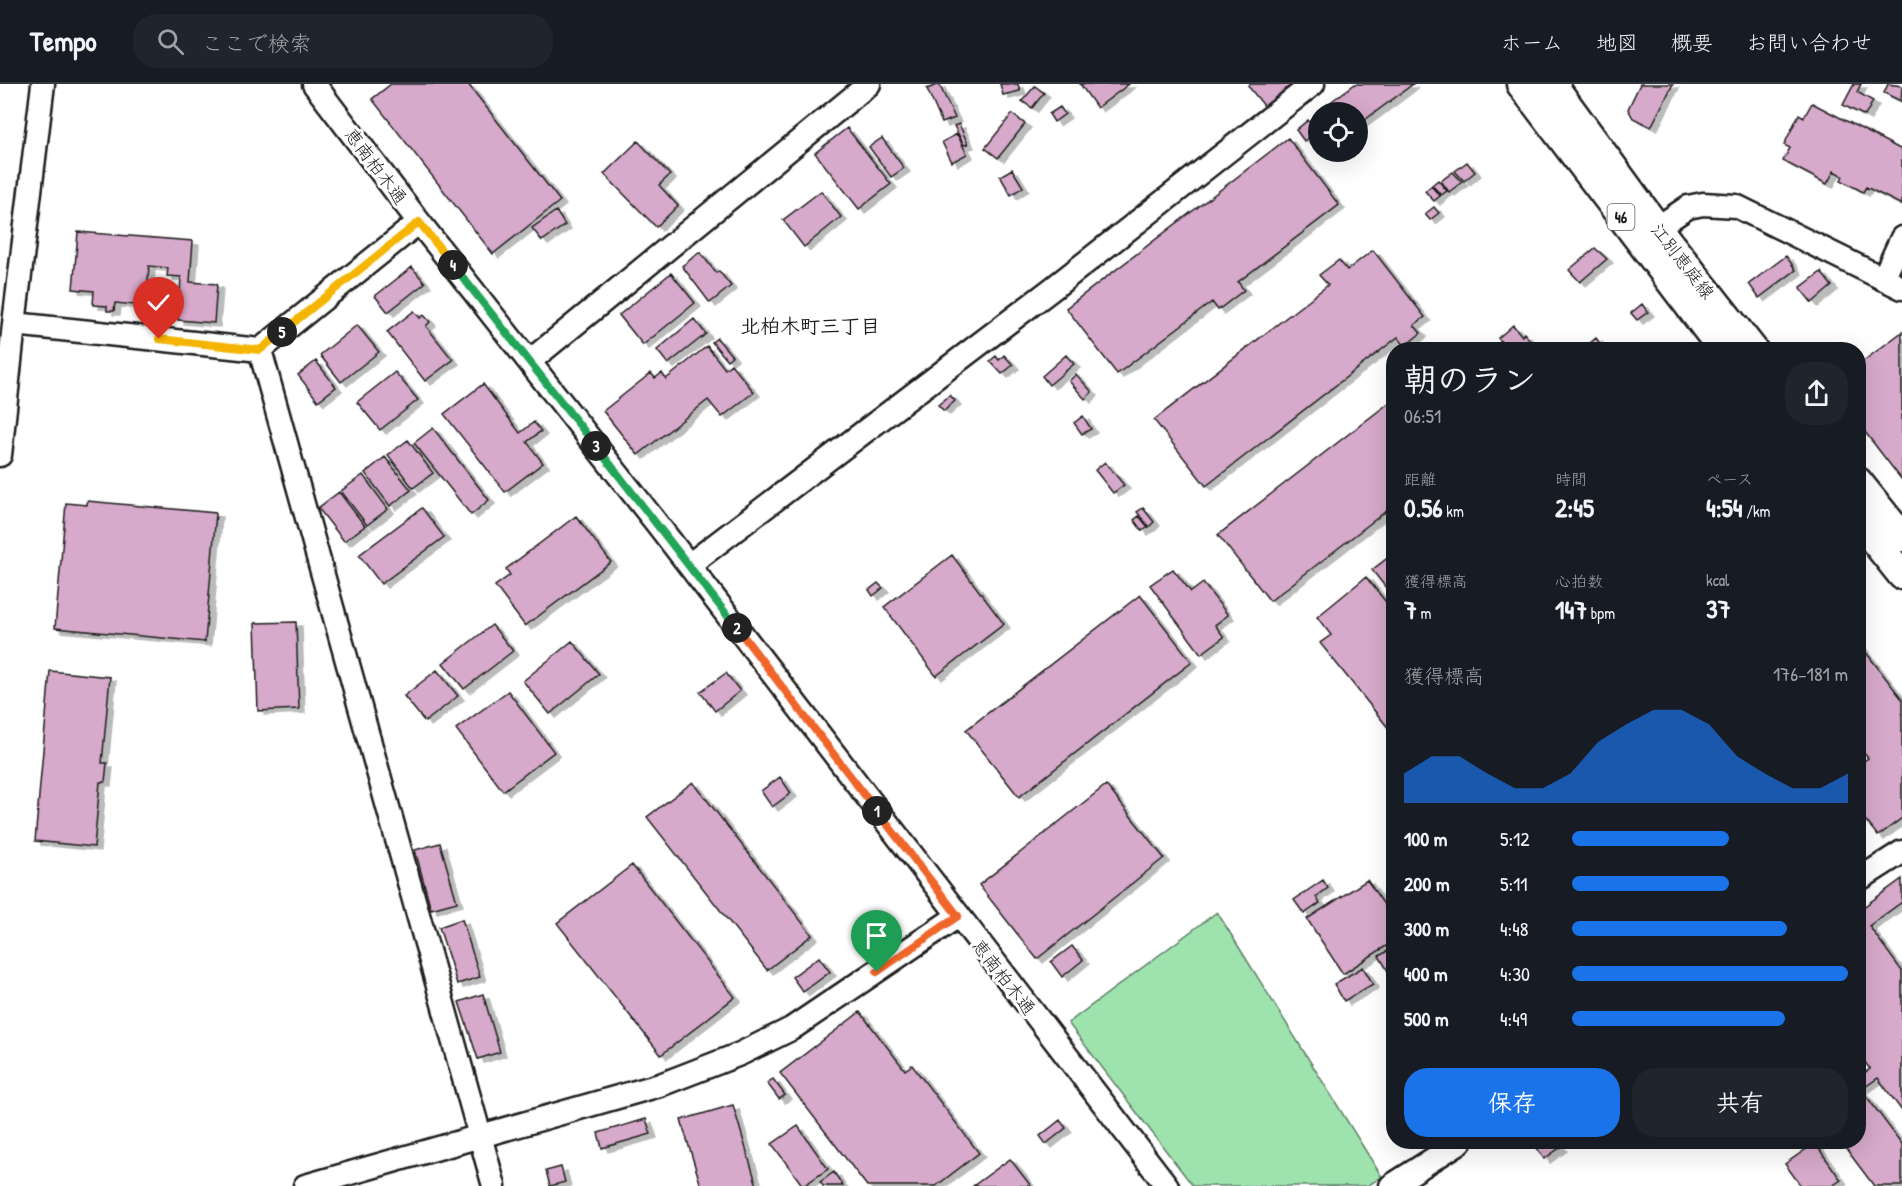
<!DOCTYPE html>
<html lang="ja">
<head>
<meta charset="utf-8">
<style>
	body { margin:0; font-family:"Patrick Hand","Klee One",sans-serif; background:#20242c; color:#f1f3f6; height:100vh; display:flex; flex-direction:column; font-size:22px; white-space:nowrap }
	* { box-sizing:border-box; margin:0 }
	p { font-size:20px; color:#9ea1a6 }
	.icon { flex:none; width:33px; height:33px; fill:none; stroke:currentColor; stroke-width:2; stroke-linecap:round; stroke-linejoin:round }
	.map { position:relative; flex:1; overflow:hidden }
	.details { position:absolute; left:1386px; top:258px; width:480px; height:807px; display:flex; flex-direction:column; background:#171b24; border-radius:24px; box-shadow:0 6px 24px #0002 }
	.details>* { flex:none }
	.buttons { position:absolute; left:1308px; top:18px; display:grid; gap:12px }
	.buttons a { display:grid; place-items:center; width:60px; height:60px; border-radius:50%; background:#171b24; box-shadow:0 6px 24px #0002; font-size:30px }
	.pin { position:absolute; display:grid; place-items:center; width:51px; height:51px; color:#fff; margin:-62px -26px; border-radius:50% 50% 50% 0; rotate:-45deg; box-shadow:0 0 6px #0007 }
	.pin .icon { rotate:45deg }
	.km { position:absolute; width:30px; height:30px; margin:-15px; border-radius:50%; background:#222; color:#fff; font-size:16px; line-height:30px; text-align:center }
	.round { display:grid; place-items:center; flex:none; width:63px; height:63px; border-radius:24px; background:#20242c }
	.summary { display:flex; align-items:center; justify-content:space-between; height:102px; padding:0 18px }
	h1 { font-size:33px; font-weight:700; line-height:45px }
	.metrics { display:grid; grid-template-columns:repeat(3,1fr); gap:9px; height:102px; padding:6px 18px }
	.metrics div { display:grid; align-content:center }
	.metrics b { font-size:26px; font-weight:700 }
	.metrics small { font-size:16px; font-weight:400 }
	.metrics p { font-size:16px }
	.chart { height:168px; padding:12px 18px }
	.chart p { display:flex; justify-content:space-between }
	.chart svg { width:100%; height:108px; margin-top:6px; fill:#1a73e8; opacity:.7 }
	.button { display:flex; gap:12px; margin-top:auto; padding:12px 18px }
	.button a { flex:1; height:69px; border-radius:24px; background:#1a73e8; color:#fff; font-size:24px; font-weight:700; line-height:69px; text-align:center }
	.button a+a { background:#20242c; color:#f1f3f6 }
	ul { padding:0 18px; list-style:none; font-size:20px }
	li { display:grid; grid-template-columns:96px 72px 1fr; align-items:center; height:45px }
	li i { height:15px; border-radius:8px; background:#1a73e8 }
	header { display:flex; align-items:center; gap:36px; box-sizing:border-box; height:84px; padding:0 30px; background:#171b24; border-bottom:2px solid #363941 }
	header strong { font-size:28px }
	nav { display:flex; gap:33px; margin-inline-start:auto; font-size:21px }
	.search { width:420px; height:54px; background:#20242c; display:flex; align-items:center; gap:15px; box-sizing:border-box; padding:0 21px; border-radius:24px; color:#9ea1a6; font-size:22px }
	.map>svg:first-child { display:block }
	.green { fill:#9ee2ae; stroke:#5d7f65; stroke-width:1.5 }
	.building { fill:#d7a9ca; stroke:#1c1c1c; stroke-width:1.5; filter:url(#shadow) }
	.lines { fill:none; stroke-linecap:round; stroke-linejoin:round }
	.minor-casing { stroke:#1c1c1c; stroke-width:27 }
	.major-casing { stroke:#1c1c1c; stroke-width:33 }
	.minor { stroke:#fff; stroke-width:22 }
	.major { stroke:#fff; stroke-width:28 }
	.split-1-casing { stroke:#fff; stroke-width:12 }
	.split-2-casing { stroke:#fff; stroke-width:12 }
	.split-3-casing { stroke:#fff; stroke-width:12 }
	.split-4-casing { stroke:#fff; stroke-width:12 }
	.split-5-casing { stroke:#fff; stroke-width:12 }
	.split-6-casing { stroke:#fff; stroke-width:12 }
	.split-1 { stroke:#f0652b; stroke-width:8 }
	.split-2 { stroke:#f0652b; stroke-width:8 }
	.split-3 { stroke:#22a559; stroke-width:8 }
	.split-4 { stroke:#22a559; stroke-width:8 }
	.split-5 { stroke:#f5b400; stroke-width:8 }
	.split-6 { stroke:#f5b400; stroke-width:8 }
	.labels { text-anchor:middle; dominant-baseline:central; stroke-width:6; stroke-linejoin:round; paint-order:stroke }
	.shield { fill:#fff; stroke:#606060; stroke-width:1.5 }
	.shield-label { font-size:16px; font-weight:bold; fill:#1c1c1c }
	.street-label { font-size:18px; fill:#1c1c1c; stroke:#fff }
	.neighbourhood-label { font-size:20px; font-weight:bold; fill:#1c1c1c; stroke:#fff }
</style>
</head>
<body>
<header>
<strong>Tempo</strong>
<div class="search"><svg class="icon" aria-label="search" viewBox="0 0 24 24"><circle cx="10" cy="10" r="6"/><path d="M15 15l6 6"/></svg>ここで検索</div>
<nav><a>ホーム</a><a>地図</a><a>概要</a><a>お問い合わせ</a></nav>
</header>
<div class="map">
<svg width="1902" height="1102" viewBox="0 0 1902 1102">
	<defs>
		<filter id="shadow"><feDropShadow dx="6" dy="4" stdDeviation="0" flood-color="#0004"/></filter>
	</defs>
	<rect width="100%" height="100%" fill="#fff"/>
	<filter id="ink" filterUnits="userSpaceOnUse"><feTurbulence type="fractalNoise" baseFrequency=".0167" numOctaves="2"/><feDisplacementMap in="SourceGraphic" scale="12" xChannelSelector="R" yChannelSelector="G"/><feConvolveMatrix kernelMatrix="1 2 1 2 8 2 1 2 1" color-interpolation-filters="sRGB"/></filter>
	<g filter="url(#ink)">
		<path class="green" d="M1217,828L1382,1093L1367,1102H1193L1068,939Z"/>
		<path class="building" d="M391,0H468L560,117L493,170L372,15Z
			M939,0L955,34L942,39L927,5Z
			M1000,0H1018L1020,7L1003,11Z
			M1080,0H1129L1097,24Z
			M1251,0H1295L1265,23L1248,2Z
			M1355,0H1413L1358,41V28H1324L1321,25Z
			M1640,0H1673L1651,43L1633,34L1628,25Z
			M1854,0H1861L1857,8L1873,17L1865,32L1843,21Z
			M1888,0L1902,2L1901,17L1884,9Z
			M1035,2L1044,9L1032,24L1022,17Z
			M1812,19L1902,66V121L1866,103L1863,108L1841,96L1843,92L1834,87L1827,100L1783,77L1790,64L1784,61L1799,30L1804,33Z
			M1060,23L1065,30L1054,38L1049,30Z
			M1012,30L1025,40L998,74L985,64Z
			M1308,36L1317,47L1304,57L1296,46Z
			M959,40L968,60L964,61L954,42Z
			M847,44L891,100L859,125L815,69Z
			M957,50L967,70L952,78L942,58Z
			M882,54L904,84L891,93L869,63Z
			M1288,54L1339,121L1238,198L1244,206L1218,226L1212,218L1117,290L1066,224Z
			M638,57L670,91L659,101L678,122L656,143L604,90Z
			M1467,78L1475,88L1464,97L1455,87Z
			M1012,85L1023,103L1011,111L1000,92Z
			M1453,88L1462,98L1449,108L1441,97Z
			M1438,96L1447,107L1441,111L1432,101Z
			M1431,102L1440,112L1434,117L1425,107Z
			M821,107L841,133L804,163L783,136Z
			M1434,123L1439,129L1430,136L1425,130Z
			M556,127L565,141L542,157L532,144Z
			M78,148L193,157L190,198L217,200L214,239L178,236L181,193L167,192L168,184L149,182L146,222L115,219L114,227H107V222L93,221L94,207L73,205Z
			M1595,164L1607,175L1580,198L1569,186Z
			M1373,166L1425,233L1414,241L1421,249L1405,262L1398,253L1206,402L1154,336L1328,201L1319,191L1339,176L1347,186Z
			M700,168L716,189L719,187L731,202L710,219L682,182Z
			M1786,172L1796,186L1759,214L1749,200Z
			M412,183L425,199L388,228L375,212Z
			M1821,188L1832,202L1812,219L1800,204Z
			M671,189L695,219L643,261L619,231Z
			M1642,220L1648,228L1637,236L1631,229Z
			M414,227L420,234L424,231L430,238L426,242L453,276L425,297L387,248Z
			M694,235L706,250L668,280L657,266Z
			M357,241L379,268L341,298L320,271Z
			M1513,241L1522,252L1524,249L1538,266H1508L1498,254Z
			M1902,248V396L1858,339V281Z
			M717,254L732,272L727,276L712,258Z
			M1596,254L1605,266H1593L1589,260Z
			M707,262L725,285L731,280L754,308L722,333L708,316L638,371L603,327L651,289L655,294L662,289L666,295Z
			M1004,271L1013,281L1002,290L990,277L996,272L999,276Z
			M1066,271L1074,280L1049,301L1042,292Z
			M316,277L336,303L318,317L298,291Z
			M395,288L418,316L380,346L357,318Z
			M1076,290L1092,308L1085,315L1069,297Z
			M483,300L520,349L534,338L541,347L527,358L543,379L505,408L444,330Z
			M950,311L955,317L944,327L938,321Z
			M1394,315V421L1270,517L1218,451Z
			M1083,332L1091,345L1082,350L1074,339Z
			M433,344L489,416L471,431L414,359Z
			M408,356L433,389L413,404L388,371Z
			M385,373L411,406L390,422L365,389Z
			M1105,378L1124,401L1113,409L1095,386Z
			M363,391L388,425L367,441L341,407Z
			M339,408L365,442L344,457L318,424Z
			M87,417L216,429L205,558L55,544L66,419L87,421Z
			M422,424L444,453L381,500L359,471Z
			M1143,424L1154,438L1149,443L1137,428Z
			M576,432L611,478L525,542L495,502L510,491L506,485Z
			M1139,432L1148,443L1142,447L1134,436Z
			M1394,469V514L1372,486Z
			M952,471L1004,540L936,592L884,523Z
			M1173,485L1191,508L1203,499L1228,531L1215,541L1224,553L1201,570L1150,501Z
			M1366,493L1394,528V651L1320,559L1331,551L1317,533Z
			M878,499L883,504L873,512L869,506Z
			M1140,511L1192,578L1019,713L966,646Z
			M296,538L299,625L258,627L255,539Z
			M492,541L513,567L464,605L443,579Z
			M572,557L599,590L550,630L523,597Z
			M1858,558L1902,615V734L1878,752L1858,727V681L1868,674L1858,662Z
			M437,586L458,612L425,638L404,612Z
			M50,587L110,593L102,679H107L105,698H100L94,763L35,757Z
			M726,589L740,607L715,627L700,608Z
			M508,607L554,668L503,707L456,645Z
			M780,693L791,709L772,723L761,707Z
			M693,698L812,851L767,886L647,733Z
			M1106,701L1164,774L1037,875L979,801Z
			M440,759L457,818L431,825L415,766Z
			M632,781L735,913L661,971L557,839Z
			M1902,795V818L1869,842L1902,887V1027L1878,994L1862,1005L1858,1001V993L1870,985L1858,969V827Z
			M1323,796L1328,804L1316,813L1320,819L1304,830L1294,816Z
			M1367,796L1394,835V857L1343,890L1307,835Z
			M462,835L480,893L457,900L439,843Z
			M1072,862L1083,876L1062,893L1051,878Z
			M1394,863V897L1379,872Z
			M819,873L830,888L803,908L792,893Z
			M1363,883L1373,900L1344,917L1334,900Z
			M483,910L500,968L478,975L459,918Z
			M860,928L905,986L912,981L979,1069L936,1102H867L780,989Z
			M773,995L785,1011L779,1015L767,999Z
			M1858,1001L1902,1060V1102H1874L1841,1058H1858Z
			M733,1021L757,1102H701L681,1036Z
			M646,1035L651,1050L602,1064L598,1049Z
			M1060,1036L1066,1044L1046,1060L1040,1052Z
			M798,1042L828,1085L803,1102L772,1060Z
			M1533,1058H1557L1561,1063L1544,1075Z
			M1815,1059L1841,1096L1832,1102H1801L1785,1080Z
			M1010,1075L1031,1102H973Z
			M561,1083L565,1098L550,1102L546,1087Z
			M834,1088L843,1102H823L820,1098Z"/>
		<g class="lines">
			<g class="minor-casing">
				<path id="minor" d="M314,0L419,138L658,441L1167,1102
					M419,138L260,266L494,1102
					M1650,158L1657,144L1688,123L1703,120L1736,122L1902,204
					M1883,195L1902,154
					M14,240L260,266
					M530,277L869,0
					M0,371L14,240L43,0
					M689,481L1052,205L1313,0
					M1858,796L1902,768
					M305,1102L660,1001L740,970L791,945L958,832
					M1391,1102L1460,1058"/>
			</g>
			<g class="major-casing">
				<path id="major" d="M1521,0L1723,266
					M1552,0L1657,144L1753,266
					M1858,398L1902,453
					M1858,436L1902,491"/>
			</g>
			<use href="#minor" class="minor"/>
			<use href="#major" class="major"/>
		</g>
	</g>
	<g class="lines" filter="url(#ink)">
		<g class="split-1-casing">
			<path id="split-1" d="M877,888L958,832L877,727"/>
		</g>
		<g class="split-2-casing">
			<path id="split-2" d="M737,544L877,727"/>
		</g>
		<g class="split-3-casing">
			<path id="split-3" d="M596,362L737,544"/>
		</g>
		<g class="split-4-casing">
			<path id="split-4" d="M453,181L596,362"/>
		</g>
		<g class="split-5-casing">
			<path id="split-5" d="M282,248L419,138L453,181"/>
		</g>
		<g class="split-6-casing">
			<path id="split-6" d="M159,255L260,266L282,248"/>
		</g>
		<use href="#split-1" class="split-1"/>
		<use href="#split-2" class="split-2"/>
		<use href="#split-3" class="split-3"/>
		<use href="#split-4" class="split-4"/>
		<use href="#split-5" class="split-5"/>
		<use href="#split-6" class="split-6"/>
	</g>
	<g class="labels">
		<rect class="shield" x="1607.5" y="120" width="27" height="26" rx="4.5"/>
		<g class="shield-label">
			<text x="1621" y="133">46</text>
		</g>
		<g class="street-label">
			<text transform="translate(376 82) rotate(53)">恵南柏木通</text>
			<text transform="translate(1683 177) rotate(52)">江別恵庭線</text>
			<text transform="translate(1004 893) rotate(52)">恵南柏木通</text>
		</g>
		<g class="neighbourhood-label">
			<text x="810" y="241">北柏木町三丁目</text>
		</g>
	</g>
</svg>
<div class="buttons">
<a><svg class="icon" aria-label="locate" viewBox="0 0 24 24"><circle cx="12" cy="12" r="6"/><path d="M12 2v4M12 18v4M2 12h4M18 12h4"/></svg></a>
</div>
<div class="pin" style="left:877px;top:888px;background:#1e9e55"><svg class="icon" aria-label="arrive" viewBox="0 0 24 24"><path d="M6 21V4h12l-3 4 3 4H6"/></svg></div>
<div class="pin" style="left:159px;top:255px;background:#d93025"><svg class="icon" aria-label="check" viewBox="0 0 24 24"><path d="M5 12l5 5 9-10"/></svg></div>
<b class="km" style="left:877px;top:727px">1</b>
<b class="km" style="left:737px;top:544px">2</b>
<b class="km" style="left:596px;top:362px">3</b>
<b class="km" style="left:453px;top:181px">4</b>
<b class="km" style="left:282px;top:248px">5</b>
<section class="details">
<div class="summary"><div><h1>朝のラン</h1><p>06:51</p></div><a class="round"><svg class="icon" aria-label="share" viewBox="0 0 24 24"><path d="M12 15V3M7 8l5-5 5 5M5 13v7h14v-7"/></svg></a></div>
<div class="metrics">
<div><p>距離</p><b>0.56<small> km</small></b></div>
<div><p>時間</p><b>2:45</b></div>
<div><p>ペース</p><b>4:54<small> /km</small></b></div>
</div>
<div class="metrics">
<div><p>獲得標高</p><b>7<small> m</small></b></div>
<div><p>心拍数</p><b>147<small> bpm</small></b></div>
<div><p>kcal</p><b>37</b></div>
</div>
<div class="chart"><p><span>獲得標高</span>176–181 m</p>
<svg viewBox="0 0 160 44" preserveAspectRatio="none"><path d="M0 44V32L10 25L20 25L30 32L40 38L50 38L60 32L70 19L80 12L90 6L100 6L110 12L120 25L130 32L140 38L150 38L160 32V44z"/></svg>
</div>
<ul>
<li><b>100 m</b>5:12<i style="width:57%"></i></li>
<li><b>200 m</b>5:11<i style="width:57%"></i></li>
<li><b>300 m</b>4:48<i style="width:78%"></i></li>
<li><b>400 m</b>4:30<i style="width:100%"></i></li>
<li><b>500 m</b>4:49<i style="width:77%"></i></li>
</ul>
<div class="button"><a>保存</a><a>共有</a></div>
</section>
</div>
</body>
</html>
